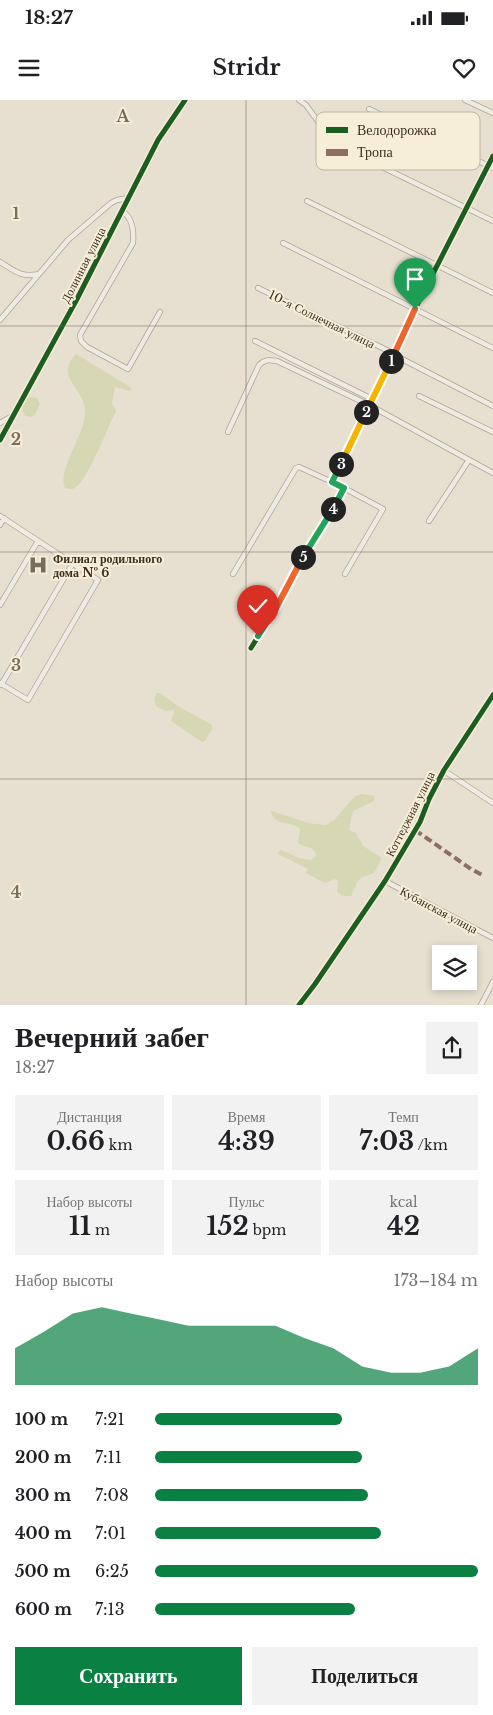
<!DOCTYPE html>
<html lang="ru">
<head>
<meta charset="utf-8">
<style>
	body { margin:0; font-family:"Libre Baskerville",serif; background:#f2f2f2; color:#202124; height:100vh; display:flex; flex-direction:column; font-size:19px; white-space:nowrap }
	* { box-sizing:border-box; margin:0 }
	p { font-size:16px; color:#757577 }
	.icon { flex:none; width:28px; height:28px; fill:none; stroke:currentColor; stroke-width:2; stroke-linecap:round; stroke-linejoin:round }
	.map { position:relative; height:905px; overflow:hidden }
	.details { display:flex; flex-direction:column; background:#fff; flex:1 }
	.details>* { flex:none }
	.controls { position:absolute; left:432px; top:845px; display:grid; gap:10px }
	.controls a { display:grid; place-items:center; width:45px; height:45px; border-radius:0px; background:#fff; box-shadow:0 2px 8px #0003; font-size:25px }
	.pin { position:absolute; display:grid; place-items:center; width:42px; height:42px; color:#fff; margin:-51px -21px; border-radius:50% 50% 50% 0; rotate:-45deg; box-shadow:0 0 5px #0007 }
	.pin .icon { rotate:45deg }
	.km { position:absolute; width:25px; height:25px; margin:-12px; border-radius:50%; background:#222; color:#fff; font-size:14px; line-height:25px; text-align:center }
	.round { display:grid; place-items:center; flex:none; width:52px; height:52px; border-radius:0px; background:#f2f2f2 }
	.summary { display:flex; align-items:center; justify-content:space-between; height:85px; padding:0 15px }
	h1 { font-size:28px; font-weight:700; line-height:38px }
	.figures { display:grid; grid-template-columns:repeat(3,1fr); gap:8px; height:85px; padding:5px 15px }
	.figures div { display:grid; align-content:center; border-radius:0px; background:#f2f2f2; text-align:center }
	.figures b { font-size:25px; font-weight:700 }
	.figures small { font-size:14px; font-weight:400 }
	.figures p { font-size:14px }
	.chart { height:140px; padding:10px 15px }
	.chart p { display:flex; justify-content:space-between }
	.chart svg { width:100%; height:90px; margin-top:5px; fill:#0b8043; opacity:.7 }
	.primary-button { display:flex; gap:10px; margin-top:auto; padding:10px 15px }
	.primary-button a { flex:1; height:58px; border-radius:0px; background:#0b8043; color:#fff; font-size:20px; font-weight:700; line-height:58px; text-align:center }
	.primary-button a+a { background:#f2f2f2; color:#202124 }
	ul { padding:0 15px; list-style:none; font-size:16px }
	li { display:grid; grid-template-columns:80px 60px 1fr; align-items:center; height:38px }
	li i { height:12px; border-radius:6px; background:#0b8043 }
	.status { display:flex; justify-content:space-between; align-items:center; height:35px; padding:0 25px; background:#fff; direction:ltr }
	.status svg { height:14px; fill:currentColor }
	header { display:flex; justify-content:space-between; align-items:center; height:65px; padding:0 15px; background:#fff; font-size:22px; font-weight:700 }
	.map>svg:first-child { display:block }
	.green { fill:#d6d7b3 }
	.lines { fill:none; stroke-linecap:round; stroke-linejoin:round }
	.minor-casing { stroke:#ada599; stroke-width:6 }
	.minor { stroke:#efebe3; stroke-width:4.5 }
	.quiet { stroke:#8d6e63; stroke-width:4; stroke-dasharray:8 4; stroke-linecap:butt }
	.cycleway-casing { stroke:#f7eed8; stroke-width:8 }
	.cycleway { stroke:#1b5e20; stroke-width:5 }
	.split-1-casing { stroke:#fff; stroke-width:10 }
	.split-2-casing { stroke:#fff; stroke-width:10 }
	.split-3-casing { stroke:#fff; stroke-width:10 }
	.split-4-casing { stroke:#fff; stroke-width:10 }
	.split-5-casing { stroke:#fff; stroke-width:10 }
	.split-6-casing { stroke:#fff; stroke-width:10 }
	.split-7-casing { stroke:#fff; stroke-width:10 }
	.split-1 { stroke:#f0652b; stroke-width:6 }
	.split-2 { stroke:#f5b400; stroke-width:6 }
	.split-3 { stroke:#f5b400; stroke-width:6 }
	.split-4 { stroke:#22a559; stroke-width:6 }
	.split-5 { stroke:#22a559; stroke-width:6 }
	.split-6 { stroke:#f0652b; stroke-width:6 }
	.split-7 { stroke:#22a559; stroke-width:6 }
	.grid { fill:none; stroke:#786c5e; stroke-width:1; stroke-opacity:0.55 }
	.labels { text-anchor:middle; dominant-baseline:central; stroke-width:4; stroke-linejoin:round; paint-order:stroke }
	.street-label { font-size:12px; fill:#3d2e20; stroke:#f7eed8 }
	.poi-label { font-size:12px; font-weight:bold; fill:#3d2e20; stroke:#f7eed8; text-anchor:start }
	.key { fill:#f7eed8; stroke:#bfb4a1; stroke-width:1 }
	.key-label { font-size:14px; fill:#3d2e20 }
	.grid-label { font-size:16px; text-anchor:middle; font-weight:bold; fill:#786c5e; stroke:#f7eed8; stroke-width:4; stroke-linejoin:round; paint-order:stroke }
</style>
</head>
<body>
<div class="status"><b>18:27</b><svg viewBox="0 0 49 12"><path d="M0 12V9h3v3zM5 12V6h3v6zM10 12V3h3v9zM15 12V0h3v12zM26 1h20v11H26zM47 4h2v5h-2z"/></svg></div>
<header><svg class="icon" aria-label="menu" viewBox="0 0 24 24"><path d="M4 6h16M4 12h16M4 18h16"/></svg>Stridr<svg class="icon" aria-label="heart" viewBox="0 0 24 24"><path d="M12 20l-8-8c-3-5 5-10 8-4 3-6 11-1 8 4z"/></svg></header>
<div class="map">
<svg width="493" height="905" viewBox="0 0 493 905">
	<rect width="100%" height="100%" fill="#e7e0d1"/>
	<path class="green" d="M76,254L132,288L130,291L115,287L112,303L116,311C109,325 87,381 76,387C73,390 69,389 65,388C57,371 83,337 85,315C88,288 52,279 76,254Z
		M30,297L37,298L40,304L35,315L31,317L25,316L22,308L27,298Z
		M157,593H160L178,606L212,625V629L205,641L202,642L171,621L175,610L165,611L156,606L154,598Z
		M362,694L374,696V701L353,711L349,730L356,733L363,746L382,758L374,773C353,781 361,777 351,796H343L337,792L338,781L335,779L325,783L306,773L308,769L278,754V751L281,750L299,758L311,760L316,756C314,744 306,749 298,743L300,729C290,720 275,727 271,712L272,711L308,723L326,725L334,720L355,696Z"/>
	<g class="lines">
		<g class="minor-casing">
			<path id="minor" d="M299,0L306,5L317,20L326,36L335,44L493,121
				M465,0L493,13
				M369,9L493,68
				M307,101L493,193
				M122,111C133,118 134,131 133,143L80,235L81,241L87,247L128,269L160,212
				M283,143L493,248
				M0,162C15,171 21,178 39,174
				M258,188L395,254L400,258L493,306
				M0,220L68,140L111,103L117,100L128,98
				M255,241L372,299
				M419,296L493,332
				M0,323L14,315
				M228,332L259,265C265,259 269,260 277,261L369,305L493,373
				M0,340L77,199L158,40L185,0
				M344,388L383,409L345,474
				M0,416L98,480L28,600L0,583
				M429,421L469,360
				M0,425L4,418
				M233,474L296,368L299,367L332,382
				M0,505L38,441
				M251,548L273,512L295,469L341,396L344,388L332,382L395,254L415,209L493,56
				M1,585L73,463
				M443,670L493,703
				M385,781L493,838
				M299,905L315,884L385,781L420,722L429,699L444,670L493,595
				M481,905L493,882"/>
		</g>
		<use href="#minor" class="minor"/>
		<path class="quiet" d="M415,730L471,769L484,776"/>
		<g class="cycleway-casing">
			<path id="cycleway" d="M0,340L77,199L158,40L185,0
				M251,548L273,512L295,469L341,396L344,388L332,382L395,254L415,209L493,56
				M299,905L315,884L385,781L420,722L429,699L444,670L493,595"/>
		</g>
		<use href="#cycleway" class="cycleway"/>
	</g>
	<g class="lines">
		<g class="split-1-casing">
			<path id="split-1" d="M391,261L415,209"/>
		</g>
		<g class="split-2-casing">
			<path id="split-2" d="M366,312L391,261"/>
		</g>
		<g class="split-3-casing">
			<path id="split-3" d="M341,364L366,312"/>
		</g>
		<g class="split-4-casing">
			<path id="split-4" d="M333,409L344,388L332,382L341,364"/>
		</g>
		<g class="split-5-casing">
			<path id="split-5" d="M303,457L333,409"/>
		</g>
		<g class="split-6-casing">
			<path id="split-6" d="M276,508L303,457"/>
		</g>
		<g class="split-7-casing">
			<path id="split-7" d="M258,536L276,508"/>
		</g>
		<use href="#split-1" class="split-1"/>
		<use href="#split-2" class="split-2"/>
		<use href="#split-3" class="split-3"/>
		<use href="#split-4" class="split-4"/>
		<use href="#split-5" class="split-5"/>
		<use href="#split-6" class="split-6"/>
		<use href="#split-7" class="split-7"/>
	</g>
	<path class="grid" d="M246,0V905M0,226H493M0,452H493M0,679H493"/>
	<defs>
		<g id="hospital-bare" transform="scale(1.5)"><path d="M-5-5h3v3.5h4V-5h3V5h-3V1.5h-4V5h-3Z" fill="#786c5e" stroke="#f7eed8" stroke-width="2.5" paint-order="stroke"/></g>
	</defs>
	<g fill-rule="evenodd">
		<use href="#hospital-bare" x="38" y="465"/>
	</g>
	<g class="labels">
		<g class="street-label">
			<text transform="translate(83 165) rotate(-63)">Долинная улица</text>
			<text transform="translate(322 219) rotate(26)">10-я Солнечная улица</text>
			<text transform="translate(410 714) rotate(-63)">Коттеджная улица</text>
			<text transform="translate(439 810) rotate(28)">Кубанская улица</text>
		</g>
		<g class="poi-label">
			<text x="53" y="458">Филиал родильного<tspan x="53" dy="14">дома № 6</tspan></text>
		</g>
	</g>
	<rect x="316" y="12" width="164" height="58" rx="8" class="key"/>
	<rect x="326" y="27" width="22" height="6" fill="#1b5e20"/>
	<rect x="326" y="49" width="22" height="7" fill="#8d6e63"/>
	<g class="key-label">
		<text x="357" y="35">Велодорожка</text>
		<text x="357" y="57">Тропа</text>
	</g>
	<g class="grid-label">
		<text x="123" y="22">A</text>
		<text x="16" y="119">1</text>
		<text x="16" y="345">2</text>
		<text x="16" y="571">3</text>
		<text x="16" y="798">4</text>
	</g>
</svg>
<div class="controls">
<a><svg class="icon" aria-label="layers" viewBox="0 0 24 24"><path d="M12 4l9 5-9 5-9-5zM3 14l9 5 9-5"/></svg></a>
</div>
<div class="pin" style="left:415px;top:209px;background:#1e9e55"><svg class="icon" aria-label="arrive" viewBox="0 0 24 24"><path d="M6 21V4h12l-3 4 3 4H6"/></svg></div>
<div class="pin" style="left:258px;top:536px;background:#d93025"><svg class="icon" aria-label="check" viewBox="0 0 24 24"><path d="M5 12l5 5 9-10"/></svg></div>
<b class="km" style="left:391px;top:261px">1</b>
<b class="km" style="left:366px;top:312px">2</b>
<b class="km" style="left:341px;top:364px">3</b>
<b class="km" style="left:333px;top:409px">4</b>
<b class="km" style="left:303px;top:457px">5</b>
</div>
<section class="details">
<div class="summary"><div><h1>Вечерний забег</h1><p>18:27</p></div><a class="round"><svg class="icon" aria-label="share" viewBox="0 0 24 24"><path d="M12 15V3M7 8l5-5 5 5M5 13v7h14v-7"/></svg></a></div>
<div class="figures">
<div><p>Дистанция</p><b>0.66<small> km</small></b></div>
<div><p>Время</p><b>4:39</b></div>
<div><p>Темп</p><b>7:03<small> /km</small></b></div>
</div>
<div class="figures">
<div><p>Набор высоты</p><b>11<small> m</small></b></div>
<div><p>Пульс</p><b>152<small> bpm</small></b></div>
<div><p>kcal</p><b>42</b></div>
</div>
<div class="chart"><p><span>Набор высоты</span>173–184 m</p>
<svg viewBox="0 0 160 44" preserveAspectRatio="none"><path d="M0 44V26L10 18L20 9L30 6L40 9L50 12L60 15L70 15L80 15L90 15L100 21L110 26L120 35L130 38L140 38L150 35L160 26V44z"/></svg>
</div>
<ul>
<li><b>100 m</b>7:21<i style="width:58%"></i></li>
<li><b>200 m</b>7:11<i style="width:64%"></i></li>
<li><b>300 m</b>7:08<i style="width:66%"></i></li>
<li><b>400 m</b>7:01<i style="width:70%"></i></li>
<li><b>500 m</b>6:25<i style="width:100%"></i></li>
<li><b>600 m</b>7:13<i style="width:62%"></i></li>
</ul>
<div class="primary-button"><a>Сохранить</a><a>Поделиться</a></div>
</section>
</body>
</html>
